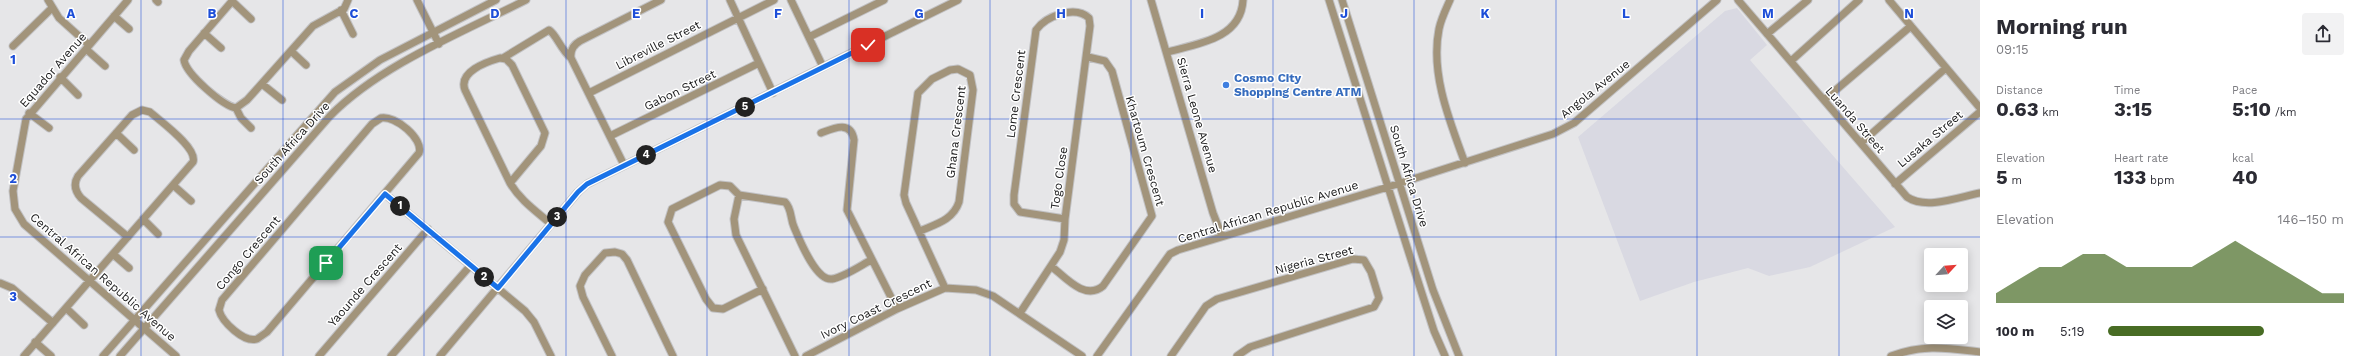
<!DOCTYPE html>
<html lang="en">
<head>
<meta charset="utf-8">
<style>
	body { margin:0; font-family:"Work Sans",sans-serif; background:#f2f2f3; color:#2b2b33; height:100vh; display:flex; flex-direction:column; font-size:15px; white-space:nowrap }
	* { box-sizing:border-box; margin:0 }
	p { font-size:13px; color:#7c7c81 }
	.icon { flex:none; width:22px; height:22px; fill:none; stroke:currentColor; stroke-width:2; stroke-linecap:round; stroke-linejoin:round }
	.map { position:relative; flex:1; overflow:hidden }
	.sheet { display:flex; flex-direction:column; background:#fff; width:380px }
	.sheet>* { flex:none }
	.needle { width:26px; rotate:64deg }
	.buttons { position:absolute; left:1924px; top:248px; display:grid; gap:8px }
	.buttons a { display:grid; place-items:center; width:44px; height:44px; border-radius:4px; background:#fff; box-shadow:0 2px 10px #0003; font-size:20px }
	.pin { position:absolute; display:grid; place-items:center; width:34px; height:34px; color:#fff; margin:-17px; border-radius:8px; box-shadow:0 2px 6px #0006 }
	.km { position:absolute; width:20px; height:20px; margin:-10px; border-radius:50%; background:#222; color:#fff; font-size:11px; line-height:20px; text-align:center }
	.round { display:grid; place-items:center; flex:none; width:42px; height:42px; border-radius:4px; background:#f2f2f3 }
	.head { display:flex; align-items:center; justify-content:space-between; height:68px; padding:0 16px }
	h1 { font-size:22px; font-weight:700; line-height:30px }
	.metrics { display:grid; grid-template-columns:repeat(3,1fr); gap:6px; height:68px; padding:4px 16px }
	.metrics div { display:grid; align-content:center }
	.metrics b { font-size:20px; font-weight:700 }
	.metrics small { font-size:11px; font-weight:400 }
	.metrics p { font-size:11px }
	.chart { height:112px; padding:8px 16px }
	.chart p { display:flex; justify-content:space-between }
	.chart svg { width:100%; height:72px; margin-top:4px; fill:#486c24; opacity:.7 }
	ul { padding:0 16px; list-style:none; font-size:13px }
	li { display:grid; grid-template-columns:64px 48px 1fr; align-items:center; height:30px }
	li i { height:10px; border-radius:5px; background:#486c24 }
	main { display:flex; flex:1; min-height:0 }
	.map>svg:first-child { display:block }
	.built { fill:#d9d9e2 }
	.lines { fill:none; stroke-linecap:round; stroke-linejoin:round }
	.minor-casing { stroke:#c1c1c3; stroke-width:9 }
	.minor { stroke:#a2947b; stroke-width:7 }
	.route-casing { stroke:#fff; stroke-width:8 }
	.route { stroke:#1a73e8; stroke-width:5 }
	.grid { fill:none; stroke:#1d4ed8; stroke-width:1; stroke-opacity:0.55 }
	.shop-dot { fill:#3f7fe0; stroke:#fff; stroke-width:1.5 }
	.labels { text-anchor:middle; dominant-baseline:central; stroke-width:3; stroke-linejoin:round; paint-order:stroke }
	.street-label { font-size:12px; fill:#1b1b1c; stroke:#fff }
	.shop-label { font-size:12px; font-weight:bold; fill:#366cbe; stroke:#fff; text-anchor:start }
	.grid-label { font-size:13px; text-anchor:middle; font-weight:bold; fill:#1d4ed8; stroke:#fff; stroke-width:3; stroke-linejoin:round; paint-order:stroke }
</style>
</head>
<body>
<main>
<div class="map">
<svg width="1980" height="356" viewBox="0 0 1980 356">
	<rect width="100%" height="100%" fill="#e6e6e8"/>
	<path class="built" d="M1737,8L1767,45L1750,60L1895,227L1810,267L1769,276L1748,268L1694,282L1640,301L1578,137L1725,11Z"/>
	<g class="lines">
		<g class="minor-casing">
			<path id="minor" d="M48,0L59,18L89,45
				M128,0L26,119L13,191L15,209L24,224L176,356
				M156,0L158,2
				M233,0L189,51L184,60C186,74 223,106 236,108L247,100L313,26L344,9L348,0
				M417,0L439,44
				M730,0L773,93
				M791,0L823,67
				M1151,0L1213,213L1222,236
				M1329,0L1407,247L1434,331L1445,356
				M1342,0L1433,290L1459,356
				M1450,0C1446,9 1441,19 1439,29C1430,74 1450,122 1465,163
				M1738,0L1907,197C1926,210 1959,197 1980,193
				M1889,0L1980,108
				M232,1L251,19
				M341,10L353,34
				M114,16L129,29
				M204,33L221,48
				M1767,34L1808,0
				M809,37L884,0
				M13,46L52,8
				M86,49L105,66
				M291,51L306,65
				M1167,52C1197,44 1241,39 1243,0
				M503,58L549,30C556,34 561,50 571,58
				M1791,61L1859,0
				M60,77L78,95
				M262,84L282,100
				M589,93L774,0
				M1824,100L1911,26
				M236,108L241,118L251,128
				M29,113L49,128
				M381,118C395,115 424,139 419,153L267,332L257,339C244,343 222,322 219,310L222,300L372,124Z
				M116,133L134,150
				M821,133C834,128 851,120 854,140L847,210L897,309
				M610,136L759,63
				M1861,143L1946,68
				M624,165L571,58C570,50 573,45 580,41L661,0
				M510,183L541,146L545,133L512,65L506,59L500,58C486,62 458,72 465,90L510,183C520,200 536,211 551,224
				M1895,184L1980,112
				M173,185L191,201
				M385,194L525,311L534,322L551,356
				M739,195L734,219L736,235L795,356
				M143,219L158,234
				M920,231C936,224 953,220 959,202L973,90L970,75L958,69L950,70L932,79L918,93L904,195L906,203L945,288
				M114,255L129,268
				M1051,266C1066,278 1085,301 1103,286L1152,216L1112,71L1105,61L1088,57
				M0,283L12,288L53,323
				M763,289L723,309L713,308L706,299L668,222L672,209L720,185L730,186L739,195L785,202C792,209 790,218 794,227C800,241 816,281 832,279C844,277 860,266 871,260
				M66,308L84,325
				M1020,313L1060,252L1064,240L1065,219L1090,26L1089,18C1075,5 1046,16 1036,30L1014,195V204L1020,212L1065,219
				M35,342L51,356
				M24,356L193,162C198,148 160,121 150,112L142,110L132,115L78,176C73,184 75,191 81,198L128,237
				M103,356L335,92L380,60L496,0
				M120,356L330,116C380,65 463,32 526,0
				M319,356L428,229
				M391,356L470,266
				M440,356L578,192L587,184L958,0
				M612,356L583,297L580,286L585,275L605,253L615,252L622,254L627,260L673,356
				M806,356L897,309L945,288L976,290L993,296L1082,356
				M1097,356L1162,265L1170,254L1178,250L1388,187L1553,134L1574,123L1717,0
				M1171,356L1206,306L1217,299L1353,259L1364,260L1371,272L1379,298L1374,307L1250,347L1237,356
				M1891,356C1924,344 1946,348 1980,352"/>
		</g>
		<use href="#minor" class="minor"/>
	</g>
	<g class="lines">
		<g class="route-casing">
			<path id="route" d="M326,263L385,194L498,288L578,192L587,184L868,45"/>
		</g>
		<use href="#route" class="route"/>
	</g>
	<path class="grid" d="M141,0V356M283,0V356M424,0V356M566,0V356M707,0V356M849,0V356M990,0V356M1131,0V356M1273,0V356M1414,0V356M1556,0V356M1697,0V356M1839,0V356M0,119H1980M0,237H1980"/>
	<circle class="shop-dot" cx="1226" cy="85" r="4"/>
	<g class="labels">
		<g class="street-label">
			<text transform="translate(658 45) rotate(-27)">Libreville Street</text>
			<text transform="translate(53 70) rotate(-49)">Equador Avenue</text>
			<text transform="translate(1595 89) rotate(-39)">Angola Avenue</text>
			<text transform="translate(680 90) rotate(-26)">Gabon Street</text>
			<text transform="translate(1016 94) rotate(-83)">Lome Crescent</text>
			<text transform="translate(1197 115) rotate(74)">Sierra Leone Avenue</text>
			<text transform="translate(1855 120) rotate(49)">Luanda Street</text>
			<text transform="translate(956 132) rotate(-83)">Ghana Crescent</text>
			<text transform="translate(1930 139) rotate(-40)">Lusaka Street</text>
			<text transform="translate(292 143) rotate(-48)">South Africa Drive</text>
			<text transform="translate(1145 151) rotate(74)">Khartoum Crescent</text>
			<text transform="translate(1409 176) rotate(73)">South Africa Drive</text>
			<text transform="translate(1059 178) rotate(-82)">Togo Close</text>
			<text transform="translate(1268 212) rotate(-17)">Central African Republic Avenue</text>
			<text transform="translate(248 253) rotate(-50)">Congo Crescent</text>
			<text transform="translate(1314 260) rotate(-15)">Nigeria Street</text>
			<text transform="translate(103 277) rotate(41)">Central African Republic Avenue</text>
			<text transform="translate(365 285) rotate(-49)">Yaounde Crescent</text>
			<text transform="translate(876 309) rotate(-26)">Ivory Coast Crescent</text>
		</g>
		<g class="shop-label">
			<text x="1234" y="78">Cosmo City<tspan x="1234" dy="14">Shopping Centre ATM</tspan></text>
		</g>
	</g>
	<g class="grid-label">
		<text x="71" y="18">A</text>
		<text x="212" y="18">B</text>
		<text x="354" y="18">C</text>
		<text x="495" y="18">D</text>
		<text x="636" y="18">E</text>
		<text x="778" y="18">F</text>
		<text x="919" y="18">G</text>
		<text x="1061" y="18">H</text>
		<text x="1202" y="18">I</text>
		<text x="1344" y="18">J</text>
		<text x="1485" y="18">K</text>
		<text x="1626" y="18">L</text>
		<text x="1768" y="18">M</text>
		<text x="1909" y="18">N</text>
		<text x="13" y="64">1</text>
		<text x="13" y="183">2</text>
		<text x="13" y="301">3</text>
	</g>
</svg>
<div class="buttons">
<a><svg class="needle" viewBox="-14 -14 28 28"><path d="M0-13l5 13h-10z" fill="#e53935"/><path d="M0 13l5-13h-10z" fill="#7c7c81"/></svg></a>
<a><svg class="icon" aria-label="layers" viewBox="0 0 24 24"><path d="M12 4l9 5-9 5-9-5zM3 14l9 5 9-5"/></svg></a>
</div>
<div class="pin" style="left:326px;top:263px;background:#1e9e55"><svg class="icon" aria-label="arrive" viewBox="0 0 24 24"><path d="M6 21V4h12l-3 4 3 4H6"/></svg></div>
<div class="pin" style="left:868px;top:45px;background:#d93025"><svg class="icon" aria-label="check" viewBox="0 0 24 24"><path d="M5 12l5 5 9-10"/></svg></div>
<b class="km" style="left:400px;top:206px">1</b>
<b class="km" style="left:484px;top:277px">2</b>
<b class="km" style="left:557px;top:217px">3</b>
<b class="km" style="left:646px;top:155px">4</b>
<b class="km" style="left:745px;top:107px">5</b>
</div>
<section class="sheet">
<div class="head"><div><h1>Morning run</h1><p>09:15</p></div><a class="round"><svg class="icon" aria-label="share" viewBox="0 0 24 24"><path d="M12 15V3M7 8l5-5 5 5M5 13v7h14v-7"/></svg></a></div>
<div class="metrics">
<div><p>Distance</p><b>0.63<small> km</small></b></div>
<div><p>Time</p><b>3:15</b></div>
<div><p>Pace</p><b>5:10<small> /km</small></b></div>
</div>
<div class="metrics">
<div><p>Elevation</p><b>5<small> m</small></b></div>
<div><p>Heart rate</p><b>133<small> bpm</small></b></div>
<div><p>kcal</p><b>40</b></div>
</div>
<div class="chart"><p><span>Elevation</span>146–150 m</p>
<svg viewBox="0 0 160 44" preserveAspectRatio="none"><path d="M0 44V38L10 30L20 22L30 22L40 14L50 14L60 22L70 22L80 22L90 22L100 14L110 6L120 14L130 22L140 30L150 38L160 38V44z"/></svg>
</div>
<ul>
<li><b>100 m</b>5:19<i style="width:66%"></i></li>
</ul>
</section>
</main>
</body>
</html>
